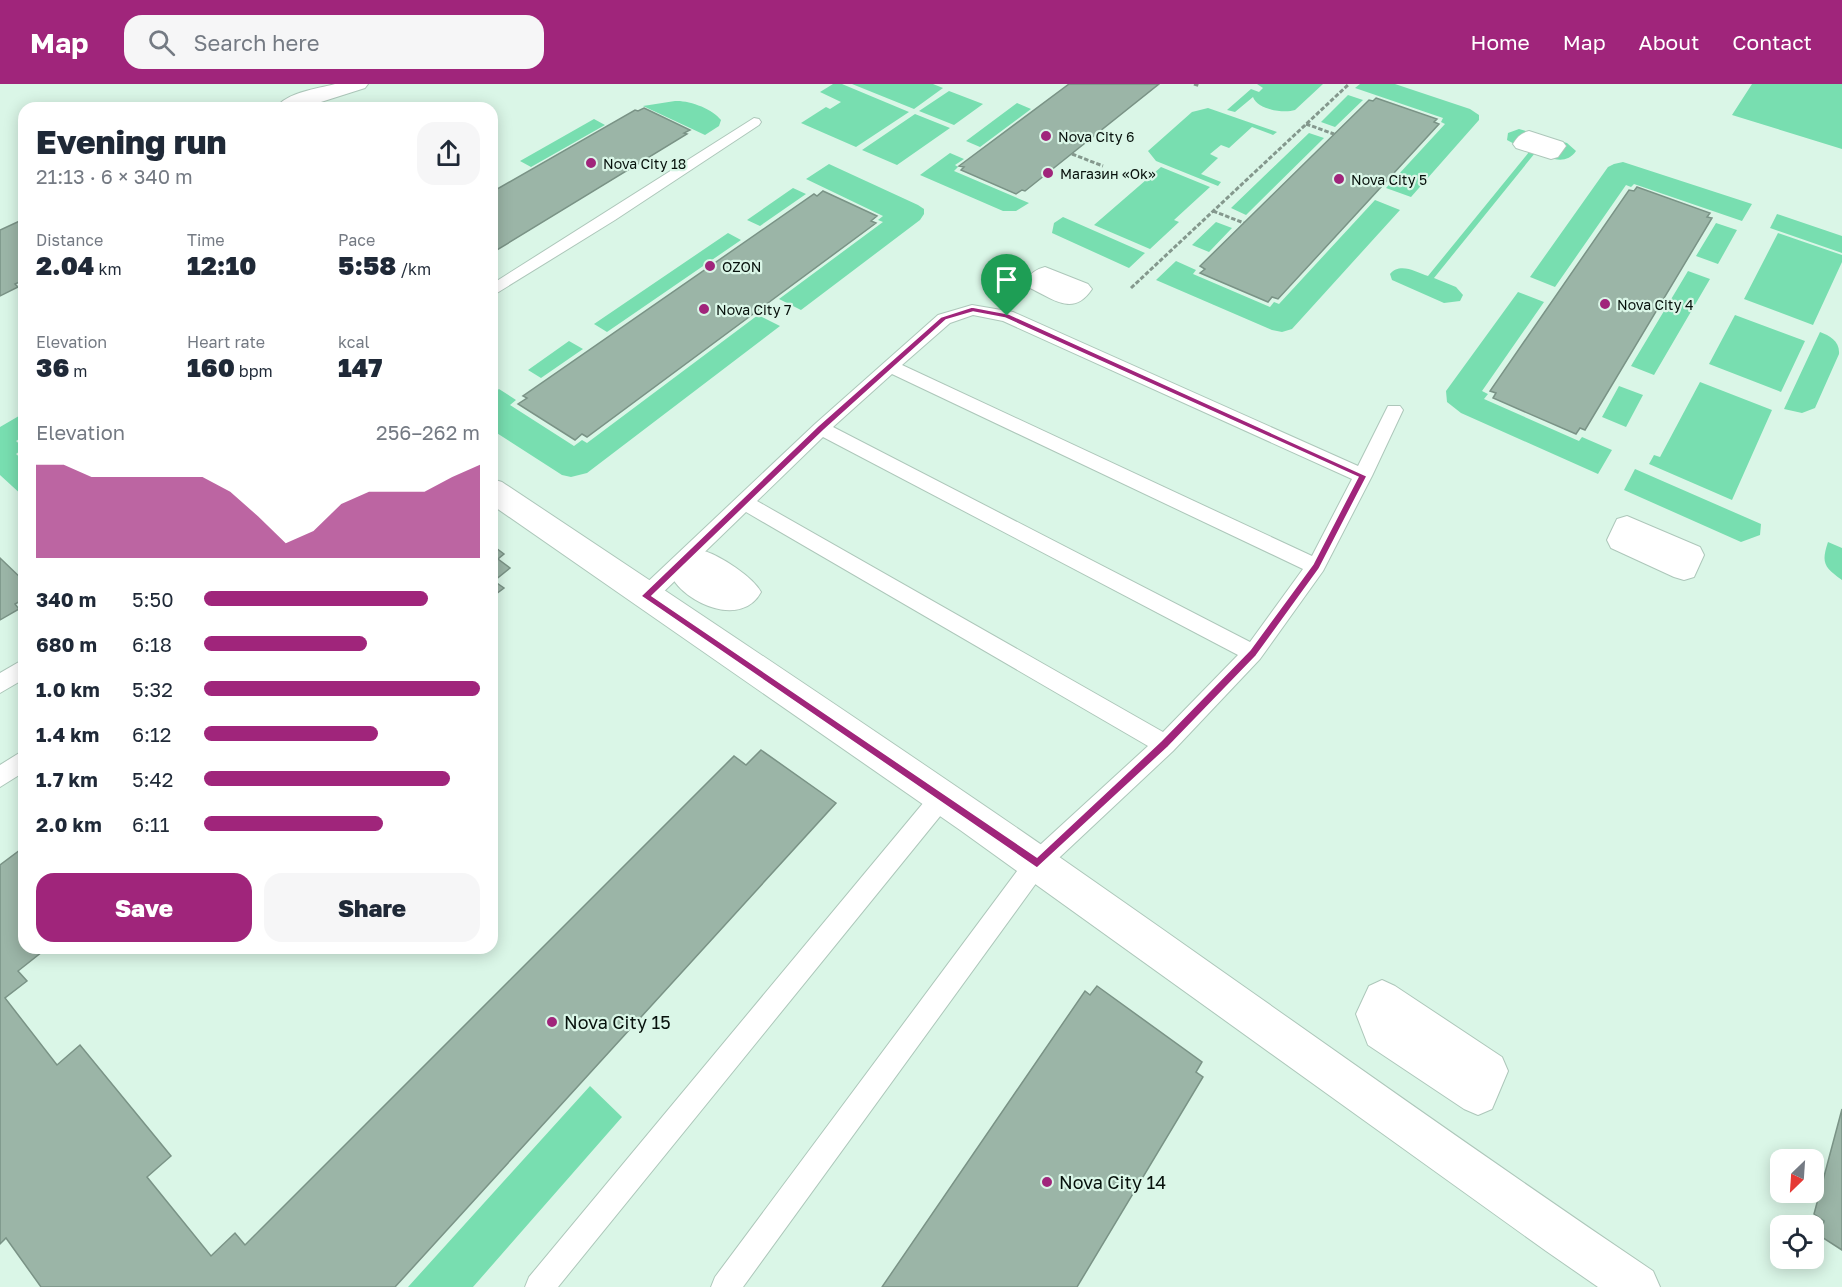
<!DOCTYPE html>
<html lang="en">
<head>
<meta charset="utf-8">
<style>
	body { margin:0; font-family:"Golos Text",sans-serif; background:#f6f6f7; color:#1f2937; height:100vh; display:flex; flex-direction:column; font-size:22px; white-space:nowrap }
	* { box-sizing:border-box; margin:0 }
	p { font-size:20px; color:#747a83 }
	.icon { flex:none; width:33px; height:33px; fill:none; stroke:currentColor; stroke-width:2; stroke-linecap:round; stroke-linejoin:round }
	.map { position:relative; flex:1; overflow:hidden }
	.sheet { position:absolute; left:18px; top:18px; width:480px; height:852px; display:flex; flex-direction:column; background:#fff; border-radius:18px; box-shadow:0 3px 15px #0003 }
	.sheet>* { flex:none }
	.needle { width:39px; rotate:205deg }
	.controls { position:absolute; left:1770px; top:1065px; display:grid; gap:12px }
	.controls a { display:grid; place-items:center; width:54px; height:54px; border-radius:12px; background:#fff; box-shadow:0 3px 15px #0003; font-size:30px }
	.pin { position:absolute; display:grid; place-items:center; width:51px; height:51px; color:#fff; margin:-62px -26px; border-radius:50% 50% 50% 0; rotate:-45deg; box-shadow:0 0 6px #0007 }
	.pin .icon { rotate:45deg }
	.round { display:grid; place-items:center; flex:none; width:63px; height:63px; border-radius:18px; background:#f6f6f7 }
	.summary { display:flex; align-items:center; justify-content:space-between; height:102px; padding:0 18px }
	h1 { font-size:33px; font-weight:800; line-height:45px }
	.metrics { display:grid; grid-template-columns:repeat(3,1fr); gap:9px; height:102px; padding:6px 18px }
	.metrics div { display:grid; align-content:center }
	.metrics b { font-size:26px; font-weight:800 }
	.metrics small { font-size:16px; font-weight:400 }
	.metrics p { font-size:16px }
	.chart { height:168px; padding:12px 18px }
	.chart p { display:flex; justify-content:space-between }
	.chart svg { width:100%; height:108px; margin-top:6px; fill:#a0257b; opacity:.7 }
	.primary-button { display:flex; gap:12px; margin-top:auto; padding:12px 18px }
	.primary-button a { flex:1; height:69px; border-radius:18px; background:#a0257b; color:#fff; font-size:24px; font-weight:800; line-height:69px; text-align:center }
	.primary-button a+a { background:#f6f6f7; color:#1f2937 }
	ul { padding:0 18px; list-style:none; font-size:20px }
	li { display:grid; grid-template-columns:96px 72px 1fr; align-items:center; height:45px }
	li i { height:15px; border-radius:8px; background:#a0257b }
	header { display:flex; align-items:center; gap:36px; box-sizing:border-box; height:84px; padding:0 30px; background:#a0257b; color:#fff }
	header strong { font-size:28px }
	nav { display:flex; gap:33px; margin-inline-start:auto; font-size:21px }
	.search { width:420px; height:54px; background:#f6f6f7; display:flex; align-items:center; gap:15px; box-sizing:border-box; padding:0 21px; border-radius:18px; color:#747a83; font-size:22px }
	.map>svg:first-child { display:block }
	.green { fill:#78deb0 }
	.building { fill:#9bb5a7; stroke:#7a9386; stroke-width:1.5 }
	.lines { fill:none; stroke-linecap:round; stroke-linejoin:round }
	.service-casing { stroke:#adc7ba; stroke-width:2 }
	.pedestrian-casing { stroke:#adc7ba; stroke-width:2 }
	.minor-casing { stroke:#adc7ba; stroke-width:2 }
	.path { stroke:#84988d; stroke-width:3; stroke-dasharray:4.5 2; stroke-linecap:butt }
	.service { fill:#fff; fill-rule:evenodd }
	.pedestrian { fill:#fff; fill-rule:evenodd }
	.minor { fill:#fff; fill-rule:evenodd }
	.route { fill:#a0257b; stroke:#fff; stroke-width:1.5; fill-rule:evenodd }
	.poi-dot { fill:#a0257b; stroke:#daf6e7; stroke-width:2 }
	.labels { text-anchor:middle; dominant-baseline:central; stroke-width:4.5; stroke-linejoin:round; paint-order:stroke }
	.far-poi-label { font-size:14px; fill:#07110c; stroke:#daf6e7; text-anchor:start }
	.near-poi-label { font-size:18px; fill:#07110c; stroke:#daf6e7; text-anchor:start }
</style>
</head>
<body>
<header>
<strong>Map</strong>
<div class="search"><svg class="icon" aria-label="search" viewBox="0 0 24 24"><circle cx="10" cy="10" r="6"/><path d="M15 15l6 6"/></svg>Search here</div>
<nav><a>Home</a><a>Map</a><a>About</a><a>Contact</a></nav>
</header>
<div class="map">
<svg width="1842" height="1203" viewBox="0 0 1842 1203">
	<rect width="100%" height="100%" fill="#daf6e7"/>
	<path class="green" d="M833,0H842L909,28L856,63L801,39L826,23L830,25L841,18L820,8Z
		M852,0H933L943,4L914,25Z
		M1257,0H1323L1295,26C1283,30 1257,25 1253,13L1235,28L1227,26L1251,5L1259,8L1263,4Z
		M1360,0H1395L1470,25L1479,31V36L1411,113L1386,104L1445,40L1441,38L1443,34L1355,4Z
		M1752,0H1842V65L1732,31Z
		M949,7L983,20L954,41L919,27Z
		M1348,11L1363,16L1335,43L1321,38Z
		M675,17C689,16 713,25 721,36L719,42L705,51L643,22Z
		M1017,19L1031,25L980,63L966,57Z
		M1208,24L1277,48L1273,51L1252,43L1229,64L1221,61L1210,70L1218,74L1201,90L1221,98L1218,102L1156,77L1148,67L1192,28Z
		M915,30L950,44L897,81L862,66Z
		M594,35L605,41L531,83L520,77Z
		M1519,45L1567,59L1576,67C1566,82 1550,74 1535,69L1434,194L1456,203L1463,211L1460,217L1444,219L1392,196L1390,190C1400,178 1416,188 1428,192L1529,68L1507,56L1508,49Z
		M1309,49L1324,54L1246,131L1231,124Z
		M950,69L964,75L955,81L958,83L954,87L1029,119L1016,127H1003L920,91Z
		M1623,78L1752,120L1742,137L1634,100L1631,103L1626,101L1555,203L1530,193L1608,83L1614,80Z
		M829,80L918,121L924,125V130L920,136L801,226L779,215L883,138L878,136L883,132L806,95Z
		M1161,83L1210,103L1174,136L1179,138L1150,165L1094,141Z
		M793,104L806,110L760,142L747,136Z
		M1375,116L1400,126L1292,245L1282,248L1272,246L1156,196L1176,177L1196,186L1193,190L1270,223L1274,218L1279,220Z
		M1777,130L1842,152V169L1770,144Z
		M1063,133L1145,169L1129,184L1052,149L1054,139Z
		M1216,138L1232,144L1209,168L1192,161Z
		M1716,139L1737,146L1718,180L1696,172Z
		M728,149L741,156L607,248L594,240Z
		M1778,149L1842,171V178L1813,241L1744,215Z
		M1688,187L1710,195L1654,291L1631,282Z
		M1518,208L1544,218L1482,307L1488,310L1484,315L1579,357L1582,353L1612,366L1598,390L1461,329L1447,318L1446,307Z
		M758,231L780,242L587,389L571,393L562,391L492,346V310L499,305L516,316L510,321L574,362L582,356L587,359Z
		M1735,231L1805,257L1781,308L1709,280Z
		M1820,248C1830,252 1840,257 1839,270L1815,324L1802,329L1784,325Z
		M569,257L583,265L541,294L528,286Z
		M1700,298L1772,326L1732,416L1649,380L1654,371L1660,373Z
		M1619,302L1643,311L1626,343L1602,333Z
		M24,329V352L16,357L24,364L16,370L24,377V413L0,391V343Z
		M1635,385L1761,440L1760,451L1741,458L1624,406Z
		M1828,458L1842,464V496C1824,483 1821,479 1828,458Z
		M590,1002L622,1033L473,1203H408Z"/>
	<path class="building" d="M1069,0H1159L1025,107L1022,106L1016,110L961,86L964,83L959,82Z
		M1376,14L1437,35L1434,38L1439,40L1278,215L1272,213L1268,218L1200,189L1205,185L1200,182L1369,16L1373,17Z
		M644,24L690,46L684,49L687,50L492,169V108L635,26L638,27Z
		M1637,103L1710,129L1707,133L1712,134L1585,346L1580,344L1576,350L1493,314L1496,309L1490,307L1629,106L1634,107Z
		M823,107L877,132L871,137L876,139L587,353L582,350L575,356L518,320L527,314L523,312L814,110L817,112Z
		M24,135V196L15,200L18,203L0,212V146Z
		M492,461L504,470L498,475L510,484L494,497L504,504L492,513Z
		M0,474L24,497V515L15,520L19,525L0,536Z
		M761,666L836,719L395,1203H41L6,1154L0,1160V781L24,763V864H47L18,887L27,897L5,914L57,981L80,961L171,1072L147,1093L211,1172L235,1149L245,1161L734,672L746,681Z
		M1097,902L1202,978L1196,988L1203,993L1077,1203H882L1085,907L1090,911Z
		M1842,1025V1166L1820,1152L1824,1137L1814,1130Z"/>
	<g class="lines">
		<g class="service-casing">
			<path id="service" d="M754,34L759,35L761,38L759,41L615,136L492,212V200Z
				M972,221L1013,228L1358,382L1388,322H1400L1403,326L1372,392L1323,487L1260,575L1173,667L1045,787L743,1203H711L715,1193L1029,771L1148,662L746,428L653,518L646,520L639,518L636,512L639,506L815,340L938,231ZM973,231L1003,237L1352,395L1312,472L902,281L950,239ZM892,290L1303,485L1250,558L833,343ZM823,353L1238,571L1163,648L757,417Z
				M24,575V595L0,609V589Z
				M24,666V688L0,703V681Z
				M942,703L950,706L953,713L950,720L558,1203H525L529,1193L934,706Z"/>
		</g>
		<g class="pedestrian-casing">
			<path id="pedestrian" d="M1529,47L1563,58L1566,62L1558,73L1551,75L1516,64L1513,60C1517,53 1521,49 1529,47Z
				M1045,183L1088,200L1092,205C1073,234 1052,214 1028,203L1024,198C1030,190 1036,185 1045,183Z
				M1627,432L1700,463L1704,471L1694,493L1684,496L1674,493L1611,464L1607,456L1617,435Z
				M704,467C721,472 753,493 761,508C742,544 686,520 671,492C678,479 690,471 704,467Z
				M1382,896L1395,902L1502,973L1508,987L1492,1025L1478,1031L1464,1025L1368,961L1356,930L1369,902Z"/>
		</g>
		<g class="minor-casing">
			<path id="minor" d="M335,0H368L365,4L302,24H276C287,8 317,5 335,0Z
				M492,395L502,398C687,521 872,644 1055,770C1255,909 1451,1051 1653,1187L1660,1203H1598L1546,1167L960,746L492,421Z"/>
		</g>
		<path class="path" d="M1194,0L1200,2
			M1306,40L1334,50
			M1072,70L1103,82
			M1213,127L1244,139
			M1131,204L1349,0"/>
		<use href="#service" class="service"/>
		<use href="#pedestrian" class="pedestrian"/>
		<use href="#minor" class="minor"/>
	</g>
	<path class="route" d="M972,223L1009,230L1367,392L1319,485L1256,572L1168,663L1037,784L641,512L818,342L941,233ZM973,228L1005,234L1358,393L1313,480L1250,566L1161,657L1037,773L652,512L824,346L946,236Z"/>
	<g class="poi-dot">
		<circle cx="1046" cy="52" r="6"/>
		<circle cx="591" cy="79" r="6"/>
		<circle cx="1048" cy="89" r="6"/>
		<circle cx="1339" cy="95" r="6"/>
		<circle cx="710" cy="182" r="6"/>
		<circle cx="1605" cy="220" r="6"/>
		<circle cx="704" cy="225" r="6"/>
		<circle cx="552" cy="938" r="6"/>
		<circle cx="1047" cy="1098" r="6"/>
	</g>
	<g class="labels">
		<g class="far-poi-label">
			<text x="1058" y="52">Nova City 6</text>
			<text x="603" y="79">Nova City 18</text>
			<text x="1060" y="89">Магазин «Ok»</text>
			<text x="1351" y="95">Nova City 5</text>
			<text x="722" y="182">OZON</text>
			<text x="1617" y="220">Nova City 4</text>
			<text x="716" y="225">Nova City 7</text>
		</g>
		<g class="near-poi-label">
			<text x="564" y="938">Nova City 15</text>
			<text x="1059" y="1098">Nova City 14</text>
		</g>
	</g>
</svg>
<div class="controls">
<a><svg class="needle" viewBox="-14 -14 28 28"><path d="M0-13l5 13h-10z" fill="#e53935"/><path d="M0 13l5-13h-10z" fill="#747a83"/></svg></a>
<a><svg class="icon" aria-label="locate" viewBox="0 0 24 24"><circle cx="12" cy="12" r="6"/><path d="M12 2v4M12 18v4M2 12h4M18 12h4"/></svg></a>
</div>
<div class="pin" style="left:1007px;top:232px;background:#1e9e55"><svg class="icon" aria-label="arrive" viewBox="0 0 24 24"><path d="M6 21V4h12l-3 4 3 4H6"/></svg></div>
<section class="sheet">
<div class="summary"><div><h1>Evening run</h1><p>21:13 · 6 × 340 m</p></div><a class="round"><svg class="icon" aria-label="share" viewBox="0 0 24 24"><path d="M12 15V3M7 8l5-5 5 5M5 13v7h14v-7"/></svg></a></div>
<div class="metrics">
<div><p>Distance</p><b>2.04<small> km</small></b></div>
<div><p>Time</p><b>12:10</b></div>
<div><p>Pace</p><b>5:58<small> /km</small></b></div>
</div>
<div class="metrics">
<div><p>Elevation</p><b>36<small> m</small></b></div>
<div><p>Heart rate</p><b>160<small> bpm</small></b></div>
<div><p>kcal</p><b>147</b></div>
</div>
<div class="chart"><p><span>Elevation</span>256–262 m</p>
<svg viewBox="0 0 160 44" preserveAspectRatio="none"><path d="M0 44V6L10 6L20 11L30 11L40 11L50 11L60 11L70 17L80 27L90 38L100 33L110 22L120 17L130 17L140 17L150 11L160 6V44z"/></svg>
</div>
<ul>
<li><b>340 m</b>5:50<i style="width:81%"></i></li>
<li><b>680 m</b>6:18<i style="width:59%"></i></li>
<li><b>1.0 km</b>5:32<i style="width:100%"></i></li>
<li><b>1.4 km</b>6:12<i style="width:63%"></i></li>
<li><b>1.7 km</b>5:42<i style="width:89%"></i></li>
<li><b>2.0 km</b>6:11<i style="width:65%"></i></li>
</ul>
<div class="primary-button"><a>Save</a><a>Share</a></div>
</section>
</div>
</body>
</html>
